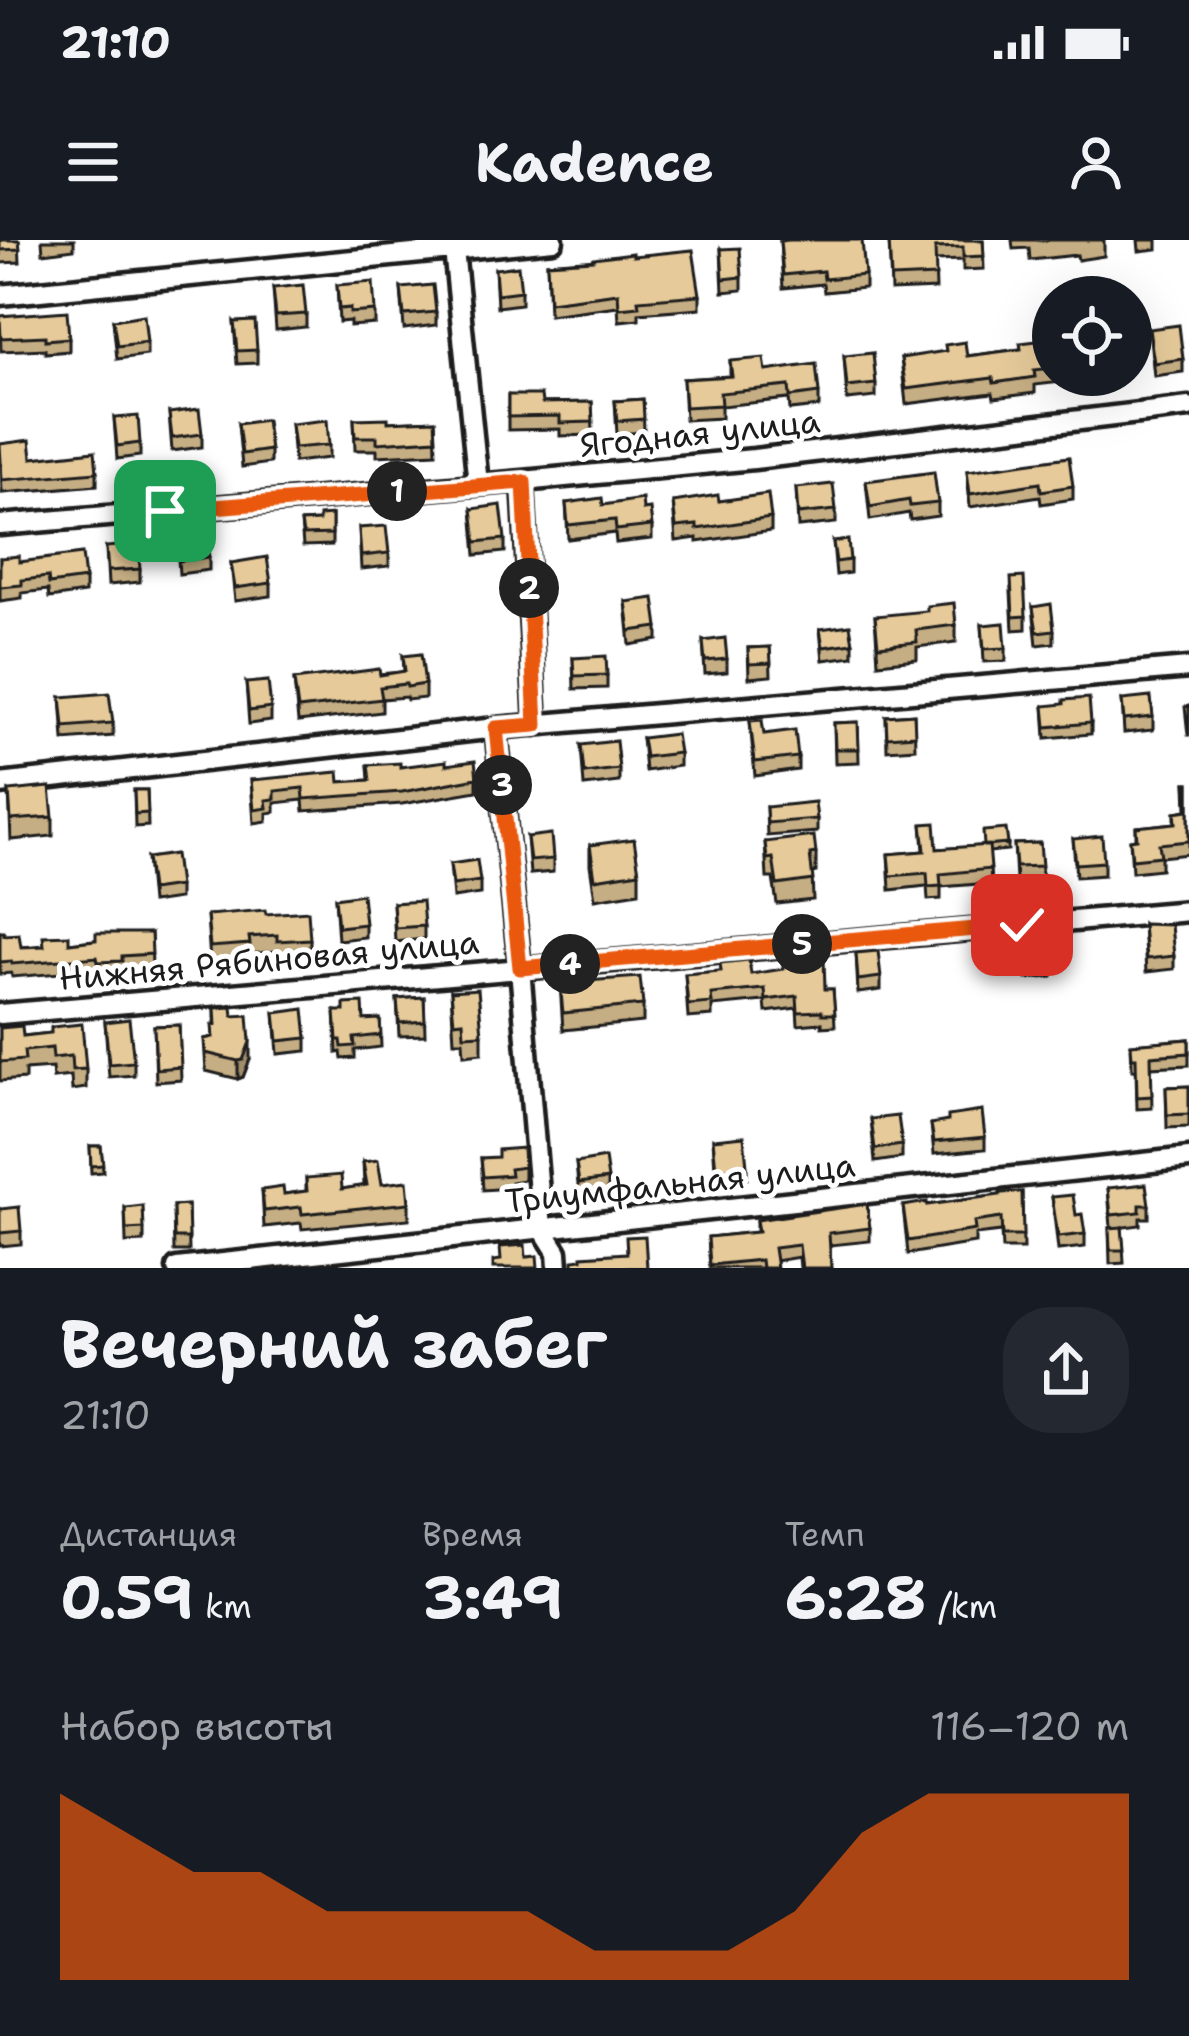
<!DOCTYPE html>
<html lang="ru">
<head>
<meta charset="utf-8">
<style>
	body { margin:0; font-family:"Shantell Sans",sans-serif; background:#242831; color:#f1f3f6; height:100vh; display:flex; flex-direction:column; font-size:45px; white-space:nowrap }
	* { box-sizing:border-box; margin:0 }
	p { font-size:39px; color:#9ea1a6 }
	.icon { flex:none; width:66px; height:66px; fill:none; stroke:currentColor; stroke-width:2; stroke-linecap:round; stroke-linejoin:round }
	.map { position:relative; height:1028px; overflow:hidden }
	.side { display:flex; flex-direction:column; background:#171b24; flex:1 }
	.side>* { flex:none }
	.tools { position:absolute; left:1032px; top:36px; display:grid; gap:24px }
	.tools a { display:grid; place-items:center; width:120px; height:120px; border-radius:50%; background:#171b24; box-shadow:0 12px 48px #0002; font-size:60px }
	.pin { position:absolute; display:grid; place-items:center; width:102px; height:102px; color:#fff; margin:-51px; border-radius:24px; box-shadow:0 6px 18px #0006 }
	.km { position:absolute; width:60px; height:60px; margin:-30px; border-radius:50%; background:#222; color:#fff; font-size:33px; line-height:60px; text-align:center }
	.round { display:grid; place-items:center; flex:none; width:126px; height:126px; border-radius:48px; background:#242831 }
	.headline { display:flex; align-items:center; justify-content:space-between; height:204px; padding:0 60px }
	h1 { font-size:66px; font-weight:700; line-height:90px }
	.metrics { display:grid; grid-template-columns:repeat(3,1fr); gap:18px; height:204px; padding:12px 60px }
	.metrics div { display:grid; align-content:center }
	.metrics b { font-size:60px; font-weight:700 }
	.metrics small { font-size:33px; font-weight:400 }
	.metrics p { font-size:33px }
	.chart { height:336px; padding:24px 60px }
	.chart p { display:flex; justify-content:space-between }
	.chart svg { width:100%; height:216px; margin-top:12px; fill:#ea580c; opacity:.7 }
	.status { display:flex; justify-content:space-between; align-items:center; height:84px; padding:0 60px; background:#171b24; direction:ltr }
	.status svg { height:33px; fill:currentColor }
	header { display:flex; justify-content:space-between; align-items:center; height:156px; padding:0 60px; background:#171b24; font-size:54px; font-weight:700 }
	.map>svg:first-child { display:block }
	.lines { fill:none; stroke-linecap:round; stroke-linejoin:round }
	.minor-casing { stroke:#1c1c1c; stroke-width:27 }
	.minor { stroke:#fff; stroke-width:18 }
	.wall { fill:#c6ae84; stroke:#1c1c1c; stroke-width:3 }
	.shaded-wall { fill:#a18d6c; stroke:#1c1c1c; stroke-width:3 }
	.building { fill:#e6ca9a; stroke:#1c1c1c; stroke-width:3 }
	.route-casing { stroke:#fff; stroke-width:24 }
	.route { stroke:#ea580c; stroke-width:15 }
	.labels { text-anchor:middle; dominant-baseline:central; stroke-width:10; stroke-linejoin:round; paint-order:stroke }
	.street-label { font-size:33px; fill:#1c1c1c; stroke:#fff }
</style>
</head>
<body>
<div class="status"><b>21:10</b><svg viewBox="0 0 49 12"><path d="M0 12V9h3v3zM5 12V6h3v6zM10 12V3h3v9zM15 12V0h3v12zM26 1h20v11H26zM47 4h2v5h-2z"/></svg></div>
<header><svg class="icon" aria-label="menu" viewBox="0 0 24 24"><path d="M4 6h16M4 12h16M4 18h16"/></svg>Kadence<svg class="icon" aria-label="person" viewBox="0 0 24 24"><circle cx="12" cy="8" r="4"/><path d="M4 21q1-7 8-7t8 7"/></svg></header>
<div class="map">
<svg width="1189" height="1028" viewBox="0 0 1189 1028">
	<rect width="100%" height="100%" fill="#fff"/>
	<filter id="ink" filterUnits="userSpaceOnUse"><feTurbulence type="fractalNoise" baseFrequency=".00833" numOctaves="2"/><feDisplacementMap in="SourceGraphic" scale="24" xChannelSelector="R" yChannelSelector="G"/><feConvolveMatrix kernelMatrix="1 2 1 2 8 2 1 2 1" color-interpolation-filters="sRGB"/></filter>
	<g filter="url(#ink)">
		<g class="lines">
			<g class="minor-casing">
				<path id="minor" d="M453,0L478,244
					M0,55L553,0
					M523,241L536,485
					M0,285L523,241L754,219L1189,167
					M496,488L520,728L542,988L557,1012L558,1028
					M0,544L496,488L1189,428
					M0,774L1189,671
					M177,1028L1189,918"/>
			</g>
			<use href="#minor" class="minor"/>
		</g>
		<path class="wall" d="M0,0H19L20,22L0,23Z
			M42,0H74V9L43,13Z
			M889,0H983L984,29L963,30V20L935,21L936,49L891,51Z
			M1012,0H1104V16L1078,20L1077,15L1030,20L1029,8L1013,9Z
			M1138,0H1157V9L1139,11Z
			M780,1L865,35V48L824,52L823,44L783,48Z
			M721,9L742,37V50L723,52Z
			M633,16L700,55V68L639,73V79L619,81L618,66L549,75L547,23Z
			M495,29L521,51V64L497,67Z
			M337,45L375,71V84L350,86V81L339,82Z
			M273,48L306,74V87L276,90Z
			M401,48L436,72V85L404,89Z
			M0,76L69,98V111L45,113V109L1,111Z
			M113,80L147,102V115L117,119Z
			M234,82L257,110V123L237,124Z
			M1149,89L1183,119V132L1154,136Z
			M1053,99V135L1114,136L1035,145V153L994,158L993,153L906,164L901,118L967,116L1020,109Z
			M844,116L876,144V157L847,160Z
			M730,121L766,131L819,153V167L790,170L789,159L721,166V178L685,180L683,139L730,136Z
			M508,155L542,163L592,162L593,195L560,196V189L508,190Z
			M643,159L644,192L617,194L615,161Z
			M169,173L202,194V207L172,211Z
			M114,178L140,203V216L117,219Z
			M354,179L388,182L435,180L436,213L377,216V210H355Z
			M238,184L270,210V223L242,227Z
			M291,184L329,205V218L294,222Z
			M0,204L32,218L97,232V245L2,253Z
			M967,231L1073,246V259L1041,264L1040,256L970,267Z
			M866,241L938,263V276L910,280L909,273L870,280Z
			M796,248L836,270V283L798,287Z
			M719,261L771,278V291L697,302V298L676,301L673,262Z
			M566,263L643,270L652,286V299L616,303L615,293L568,299Z
			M472,269L505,299V312L476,315Z
			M332,275V305L303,306L301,282L319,281Z
			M359,288L389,313V326L361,329Z
			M833,302L850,320V333L836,335Z
			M182,303L209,317V330L179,334L177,304Z
			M106,307L140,329V342L108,345Z
			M0,318L85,339V353L49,358L48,350L22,353V358L0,361Z
			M231,323L271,343V356L235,361Z
			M1011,352L1026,376V389L1013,390Z
			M626,362L658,387V400L630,405Z
			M1033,367L1054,390V403L1037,405Z
			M875,376L956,385V402L917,407V419L878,423Z
			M982,385L1006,408V421L984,422Z
			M820,389L853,403V416L823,420Z
			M703,401L727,419V432L705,434Z
			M770,407L771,436L749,438L748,408Z
			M403,416L425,444V458L407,460L406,457L382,459V472L298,482L294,440L404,432Z
			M573,418L607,435V448L574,449Z
			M246,443L271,468V481L249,484Z
			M61,457L113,483V496L64,500Z
			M1122,460L1153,477V490L1124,493Z
			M1044,466L1091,483V494L1046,498Z
			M914,474L915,508L887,510L886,476Z
			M750,481L764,494L798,517V530L755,536Z
			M858,482L859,522L835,523L834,483Z
			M642,498L679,513V526L645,531Z
			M581,505L619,529V542L584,546Z
			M368,525L400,527L446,525L477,538V551L402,564L304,571L303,560L275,563V572L267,573V581L254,583L251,540L340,542L369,540Z
			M1186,543H1189V614L1161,617V629L1132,632L1130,600L1136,599V587L1175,583V572L1187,570Z
			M134,550H147L148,586L135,587Z
			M9,551L53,577V596L11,600Z
			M766,567L817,579V592L767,596Z
			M922,584L937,609L1008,604V610L989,612L991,643L941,647V659L928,660L927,646L890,650L888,614L924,611Z
			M527,597L553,619V632L530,634Z
			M1073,599L1104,622V635L1076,637Z
			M765,602L816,613V632L812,633L813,660L777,664L773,638H767Z
			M1040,603L1042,639L1016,640L1014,604Z
			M590,605L639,632V652L595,659L590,625Z
			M147,618L179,646V659L151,663Z
			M450,624L480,641V654L453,658Z
			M335,658L365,684V697L338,700Z
			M393,663L424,686V699L395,702Z
			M266,674L310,699V715L277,717V711L250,714V720L210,723L207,675Z
			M1143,684L1174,716V729L1146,732Z
			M0,692L21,707L69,703L151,693L152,727L122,729V733L98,735L97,730L12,737L11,733L0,734Z
			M1025,699L1045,707L1052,724V737L1027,739Z
			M856,713L881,737V750L858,753Z
			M720,731L751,734L825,749H833L835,786L822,787V783L798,785L797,768L766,772L765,761L712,766V776L688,778L685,734Z
			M560,743L643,765V782L563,790Z
			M451,751L482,794V813L464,815L463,801H454Z
			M424,757L425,795L399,796L397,759Z
			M215,768L233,776L250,819L243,837L238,839L206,831L204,799L212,798L215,785Z
			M335,771L364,780L380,779L381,807L355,810V818L342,819L341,812L337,813Z
			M275,773L307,798V811L278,814Z
			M105,782L134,822V835L109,837Z
			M179,785L181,840L156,842L154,786Z
			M0,788L23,796L51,793L86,829V848L72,850L71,836L53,838L52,828L25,830V839L0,841Z
			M1189,799V825L1151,827L1152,868L1137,869L1136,830H1132L1131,804Z
			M1189,846V887L1167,888L1166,847Z
			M871,879L902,905V918L875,922Z
			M931,884L985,897V909L934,914Z
			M713,899L747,926V939L716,943Z
			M90,906H101L103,932L91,933Z
			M481,918L524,927V940L511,942V948L483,950Z
			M363,922L382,944L409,963V979L302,989L301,983L264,987L262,950L284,954L306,951V938L342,949L364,946Z
			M576,923L608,939V952L579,956Z
			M1108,948L1149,965V978H1140V985L1117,988L1122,987L1124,1023L1110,1024L1109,988H1111Z
			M1022,952L1023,1009H1002L1001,992L975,995V1003L908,1014L903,966L927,965Z
			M1052,957L1076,975L1085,994V1007L1058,1010Z
			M188,965L189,1011H174L173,966Z
			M125,968L144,989V1002L126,1003Z
			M0,969L21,991V1004L0,1006Z
			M756,980L870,988V1001L830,1005L831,1028H800L799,1017L775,1021L777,1028H710L708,997L756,992Z"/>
		<path class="shaded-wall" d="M250,802V819L243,837L238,839V821Z"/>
		<path class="building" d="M0,0H19L20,9L0,10Z
			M789,0H862L865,35L824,39L823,31L783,35L780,1Z
			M889,0H983L984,16L963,17V7L935,8L936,36L891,38Z
			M740,8L742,37L723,39L721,9Z
			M693,10L700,55L638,60L639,66L619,68L618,53L549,62L547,23L593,20V18L633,13V16Z
			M518,26L521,51L497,54L495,29Z
			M373,42L375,71L350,73V68L339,69L337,45Z
			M303,45L306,74L276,76L273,48Z
			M433,45L436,72L404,75L401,48Z
			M67,71L69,98L45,100V96L1,98L0,76Z
			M144,75L147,102L117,106L113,80Z
			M255,81L257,110L237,111L234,82Z
			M1179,85L1183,119L1154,123L1149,89Z
			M1053,99V128L1034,130L1035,137L994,143L993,138L906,149L901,118L946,111L945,105L965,102L967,116L1021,109L1020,103Z
			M873,113L876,144L847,147L844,116Z
			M764,118L766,131L816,124L819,153L790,157L789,146L720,153L721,165L685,167L683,139L732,136L730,121Z
			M508,155H541L542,163L592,162L593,182L560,183V176L508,177Z
			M643,159L644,179L617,181L615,161Z
			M199,169L202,194L172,198L169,173Z
			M138,176L140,203L117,206L114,178Z
			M388,178V182L435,180L436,199L377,203V197H355L354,179Z
			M266,180L270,210L242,214L238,184Z
			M327,180L329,205L294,208L291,184Z
			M30,200L32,218L95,211L97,232L2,240L0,204Z
			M1069,217L1073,246L1041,251L1040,243L970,254L967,231Z
			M934,232L938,263L910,266L909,260L870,267L866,241Z
			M833,244L836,270L798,274L796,248Z
			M768,254L771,278L697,289V285L676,287L673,262L718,255L719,261Z
			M602,258L603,265L642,259L643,270L650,269L652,286L616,290L615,280L568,285L566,263Z
			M501,265L505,299L476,302L472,269Z
			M332,275V294L303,295L301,282L319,281V276Z
			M386,286L389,313L361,316L359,288Z
			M206,293L209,317L179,321L177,304L183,303L182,296Z
			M848,300L850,320L836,322L833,302Z
			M138,304L140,329L108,331L106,307Z
			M82,314L85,339L49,344L48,337L22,340V345L0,347V318L19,316V322Z
			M267,317L271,343L235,348L231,323Z
			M1024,337L1026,376L1013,377L1011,338Z
			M654,358L658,387L630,391L626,362Z
			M954,363L956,385L916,390L917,402L878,406L875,376L927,371V366Z
			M1051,364L1054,390L1037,392L1033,367Z
			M1004,383L1006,408L984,409L982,385Z
			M850,385L853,403L823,407L820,389Z
			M725,398L727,419L705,421L703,401Z
			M770,407L771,423L749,424L748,408Z
			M421,414L425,444L407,447L406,444L380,447L382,459L298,469L294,440L379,429L380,435L405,431L403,416Z
			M606,416L607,435L574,436L573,418Z
			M268,441L271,468L249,471L246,443Z
			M109,453L113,483L64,487L61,457Z
			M1151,457L1153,477L1124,480L1122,460Z
			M1089,458L1091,483L1046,487L1044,466L1064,464V460Z
			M1189,466V495H1188L1185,467Z
			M914,474L915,495L887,497L886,476Z
			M762,480L764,494L795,490L798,517L755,522L750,481Z
			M858,482L859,509H835L834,483Z
			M676,494L679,513L645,517L642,498Z
			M616,501L619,529L584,533L581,505Z
			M446,521V525L475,521L477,538L402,552L304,559L303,548L275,551V559L266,560L267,568L254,570L251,540L339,532L340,542L370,540L368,525L400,523V527Z
			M1186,543H1189V601L1159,604L1161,616L1132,619L1130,600L1137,599L1136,587L1176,583L1175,572L1188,570Z
			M50,547L53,577L11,580L9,551Z
			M134,550H147L148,573L135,574Z
			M815,562L817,579L767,583L766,567Z
			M935,583L937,609L989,605L991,629L940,634L941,646L928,647L927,633L890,636L888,614L925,611L922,584Z
			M1006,589L1008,604L984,606L983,591Z
			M551,594L553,619L530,621L527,597Z
			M814,596L816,613L810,614L813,640L777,645L773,618L767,619L765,602Z
			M1102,596L1104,622L1076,624L1073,599Z
			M634,599L639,632L595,639L590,605Z
			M1040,603L1042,626L1016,627L1014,604Z
			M175,614L179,646L151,650L147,618Z
			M477,620L480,641L453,645L450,624Z
			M362,654L365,684L338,687L335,658Z
			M422,661L424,686L395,688L393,663Z
			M265,670L266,674L308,671L310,699L277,701V695L249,697L250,704L210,707L207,675Z
			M1143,684L1171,685L1174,716L1146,719Z
			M0,692H4V695L19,694L21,707L44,706L43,696L69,695V703L96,700V693H151L152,714L122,716V721L98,722L97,717L12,724L11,721L0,722Z
			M1045,698V707H1051L1052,724L1027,726L1025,699Z
			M878,711L881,737L858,740L856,713Z
			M824,718L825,749H833L835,774H822V771L798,772L797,756L766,760L765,749L711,754L712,763L688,765L685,734L721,731L720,723L749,720L751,734L783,729V722Z
			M640,737L643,765L563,773L560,743Z
			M478,749L482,794L464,795L463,781L454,782L451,751Z
			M424,757L425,781L399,783L397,759Z
			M363,763L364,780L380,779L381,795L354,798L355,806L342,807L341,800H337L335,771H344V764Z
			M232,767L233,776L248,775L250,802L243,820L238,821L206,813L204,799L213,797L212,785H216L215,768Z
			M304,769L307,798L278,801L275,773Z
			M129,779L134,822L109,824L105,782Z
			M82,784L86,829L72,830L71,816L53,818L52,808L24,811L25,820L0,822V788L22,786L23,796L51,793V787Z
			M179,785L181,827L156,829L154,786Z
			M1189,799V813L1151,816L1152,856L1137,857L1136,818H1132L1131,804Z
			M1189,846V874L1167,875L1166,847Z
			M982,871L985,897L934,902L931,884L948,881V876Z
			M898,876L902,905L875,909L871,879Z
			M744,896L747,926L716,930L713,899Z
			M90,906H101L103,925L91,926Z
			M523,908L524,927L510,929L511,935L483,937L481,918L498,917V910Z
			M605,918L608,939L579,943L576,923Z
			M378,920L382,944L407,941L409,963L302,974L301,967L264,971L262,950L283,947L284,954L307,951L306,938L341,935L342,949L367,945L363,922Z
			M1146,944L1149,965H1140V972L1111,975L1108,948Z
			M1022,952L1023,996H1002L1001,978L974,982L975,990L908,1001L903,966L927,962V965L1000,955V953Z
			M1073,955L1076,975L1082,974L1085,994L1058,997L1052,957Z
			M867,964L870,988L829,993L831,1028H802L799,1005L774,1008L777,1028H762L761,1020L710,1025L708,997L758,992L756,980Z
			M188,965L189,998H174L173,966Z
			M143,966L144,989L126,990L125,968Z
			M19,967L21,991L0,993V969Z
			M1122,987L1124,1010H1110L1109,988Z
			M645,996L647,1028H573V1020L582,1019V1016L627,1013L626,997Z
			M525,1005L526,1017L537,1016L538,1028H493V1021L501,1020L500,1007Z"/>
	</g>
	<g class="lines" filter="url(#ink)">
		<g class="route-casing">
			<path id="route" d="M165,271L524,242L536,485L496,488L520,728L1022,685"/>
		</g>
		<use href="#route" class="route"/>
	</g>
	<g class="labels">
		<g class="street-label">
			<text transform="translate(700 193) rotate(-6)">Ягодная улица</text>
			<text transform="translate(269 720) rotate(-5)">Нижняя Рябиновая улица</text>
			<text transform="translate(680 943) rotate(-6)">Триумфальная улица</text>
		</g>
	</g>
</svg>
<div class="tools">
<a><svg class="icon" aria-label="locate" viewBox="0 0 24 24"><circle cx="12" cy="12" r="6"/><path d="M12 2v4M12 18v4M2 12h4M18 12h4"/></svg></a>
</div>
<div class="pin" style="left:165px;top:271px;background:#1e9e55"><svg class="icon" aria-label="arrive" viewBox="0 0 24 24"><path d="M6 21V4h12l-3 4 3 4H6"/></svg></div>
<div class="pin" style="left:1022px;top:685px;background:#d93025"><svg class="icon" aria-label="check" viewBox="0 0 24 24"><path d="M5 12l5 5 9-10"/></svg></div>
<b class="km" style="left:397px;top:251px">1</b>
<b class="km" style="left:529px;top:348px">2</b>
<b class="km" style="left:502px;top:545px">3</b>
<b class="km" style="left:570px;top:724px">4</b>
<b class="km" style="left:802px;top:704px">5</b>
</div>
<section class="side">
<div class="headline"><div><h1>Вечерний забег</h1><p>21:10</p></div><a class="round"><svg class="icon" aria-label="share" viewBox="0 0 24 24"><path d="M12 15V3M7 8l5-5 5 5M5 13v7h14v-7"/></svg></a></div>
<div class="metrics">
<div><p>Дистанция</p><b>0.59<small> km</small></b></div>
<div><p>Время</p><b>3:49</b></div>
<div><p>Темп</p><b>6:28<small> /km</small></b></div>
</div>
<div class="chart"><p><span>Набор высоты</span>116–120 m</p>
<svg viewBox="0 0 160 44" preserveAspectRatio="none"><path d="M0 44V6L10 14L20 22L30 22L40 30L50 30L60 30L70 30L80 38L90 38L100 38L110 30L120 14L130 6L140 6L150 6L160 6V44z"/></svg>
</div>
</section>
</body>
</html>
